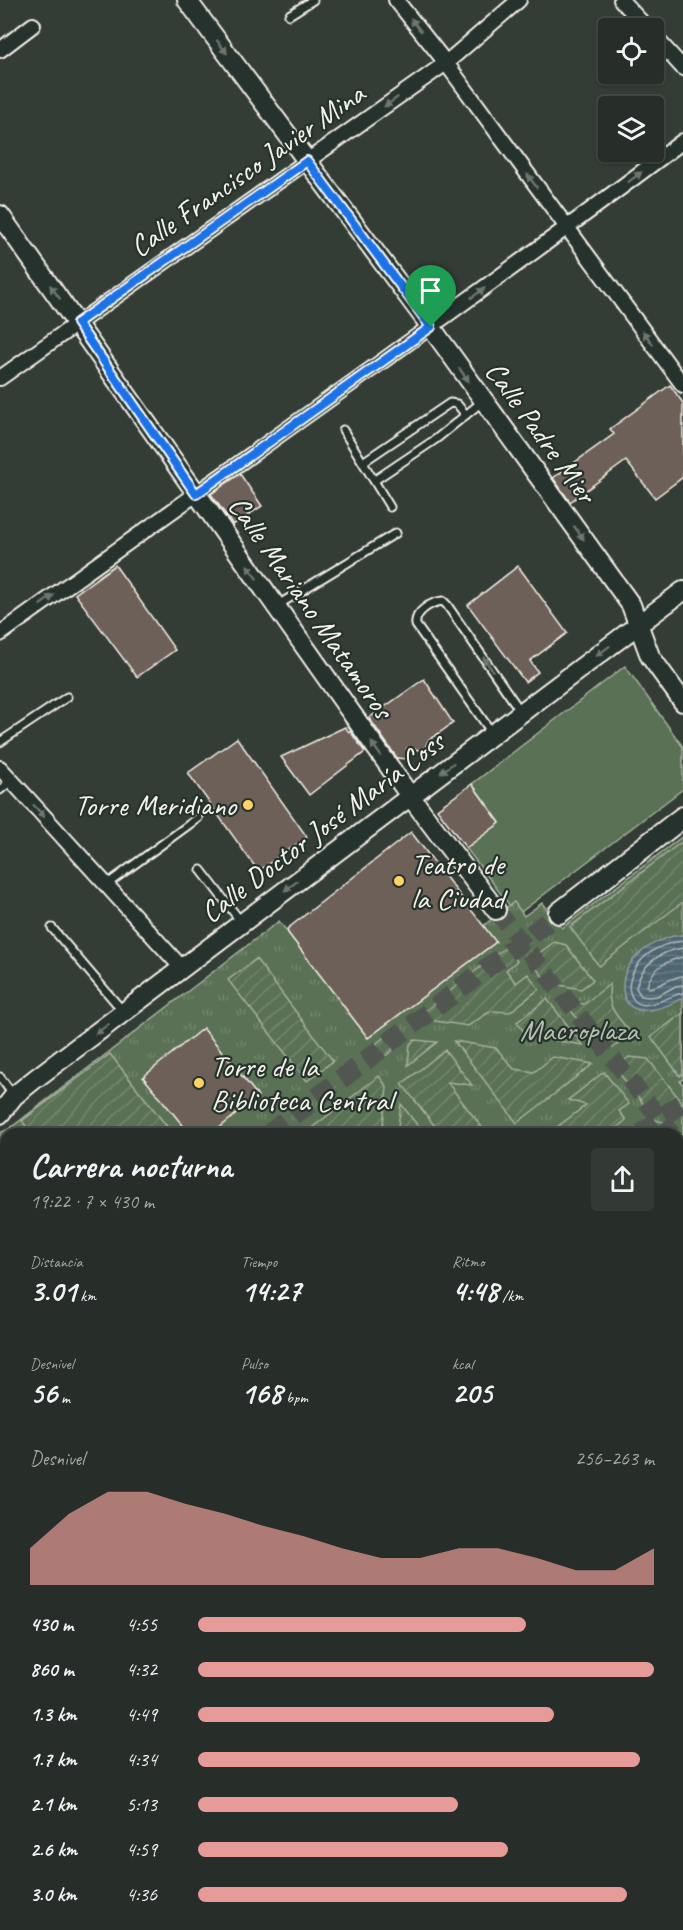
<!DOCTYPE html>
<html lang="es">
<head>
<meta charset="utf-8">
<style>
	body { margin:0; font-family:Caveat,sans-serif; background:#333934; color:#f1f3f6; height:100vh; display:flex; flex-direction:column; font-size:22px; white-space:nowrap }
	* { box-sizing:border-box; margin:0 }
	p { font-size:20px; color:#a4a8a8 }
	.icon { flex:none; width:33px; height:33px; fill:none; stroke:currentColor; stroke-width:2; stroke-linecap:round; stroke-linejoin:round }
	.map { position:relative; flex:1; overflow:hidden }
	.panel { position:absolute; left:0px; top:1128px; width:684px; height:802px; display:flex; flex-direction:column; background:#272d28; border-radius:18px 18px 0 0; box-shadow:0 2px 4px #0004,0 0 0 2px #434945 }
	.panel>* { flex:none }
	.fabs { position:absolute; left:598px; top:18px; display:grid; gap:12px }
	.fabs a { display:grid; place-items:center; width:66px; height:66px; border-radius:6px; background:#272d28; box-shadow:0 2px 4px #0004,0 0 0 2px #434945; font-size:30px }
	.pin { position:absolute; display:grid; place-items:center; width:51px; height:51px; color:#fff; margin:-62px -26px; border-radius:50% 50% 50% 0; rotate:-45deg; box-shadow:0 0 6px #0007 }
	.pin .icon { rotate:45deg }
	.round { display:grid; place-items:center; flex:none; width:63px; height:63px; border-radius:6px; background:#333934 }
	.summary { display:flex; align-items:center; justify-content:space-between; height:102px; padding:0 30px }
	h1 { font-size:33px; font-weight:600; line-height:45px }
	.stats { display:grid; grid-template-columns:repeat(3,1fr); gap:9px; height:102px; padding:6px 30px }
	.stats div { display:grid; align-content:center }
	.stats b { font-size:30px; font-weight:600 }
	.stats small { font-size:16px; font-weight:400 }
	.stats p { font-size:16px }
	.chart { height:168px; padding:12px 30px }
	.chart p { display:flex; justify-content:space-between }
	.chart svg { width:100%; height:108px; margin-top:6px; fill:#e69b98; opacity:.7 }
	ul { padding:0 30px; list-style:none; font-size:20px }
	li { display:grid; grid-template-columns:96px 72px 1fr; align-items:center; height:45px }
	li i { height:15px; border-radius:8px; background:#e69b98 }
	.map>svg:first-child { display:block }
	.grass { fill:#5a7155; stroke:#a7b19e; stroke-width:1.5 }
	.park { fill:url(#park-tufts); stroke:#a7b19e; stroke-width:1.5 }
	.garden { fill:url(#garden-furrows); stroke:#a7b19e; stroke-width:1.5 }
	.water { fill:url(#water-rules); stroke:#909da1; stroke-width:1.5 }
	.lines { fill:none; stroke-linecap:round; stroke-linejoin:round }
	.shore { stroke:#b1b9b8; stroke-width:1.5 }
	.building { fill:#6d6158; stroke:#f4f1e8; stroke-width:1.5 }
	.tertiary-tunnel { stroke:#515751; stroke-width:18; stroke-dasharray:18 9; stroke-linecap:butt }
	.secondary-tunnel { stroke:#515751; stroke-width:20; stroke-dasharray:20 10; stroke-linecap:butt }
	.service-casing { stroke:#f4f1e8; stroke-width:11 }
	.minor-casing { stroke:#f4f1e8; stroke-width:18 }
	.tertiary-casing { stroke:#f4f1e8; stroke-width:22 }
	.secondary-casing { stroke:#f4f1e8; stroke-width:24 }
	.service { stroke:#26332d; stroke-width:7 }
	.minor { stroke:#26332d; stroke-width:14 }
	.tertiary { stroke:#26332d; stroke-width:18 }
	.secondary { stroke:#26332d; stroke-width:20 }
	.oneway { fill:#6e766e }
	.route-casing { stroke:#fff; stroke-width:12 }
	.route { stroke:#1a73e8; stroke-width:8 }
	.poi-dot { fill:#ffd166; stroke:#26332d; stroke-width:2 }
	.labels { text-anchor:middle; dominant-baseline:central; stroke-width:4.5; stroke-linejoin:round; paint-order:stroke }
	.street-label { font-size:30px; fill:#f4f1e8; stroke:#26332d }
	.poi-label { font-size:30px; fill:#f4f1e8; stroke:#26332d; text-anchor:start }
	.park-label { font-size:30px; fill:#b6bead; stroke:#26332d }
</style>
</head>
<body>
<div class="map">
<svg width="683" height="1930" viewBox="0 0 683 1930">
	<defs>
		<pattern id="park-tufts" width="24" height="20" patternUnits="userSpaceOnUse" patternTransform="scale(1.5)"><rect width="24" height="20" fill="#5a7155"/><path d="M3 7l-1-3M5 7V3M7 7l1-3M15 17l-1-3M17 17v-4M19 17l1-3" fill="none" stroke="#72866d"/></pattern>
		<pattern id="garden-furrows" width="10" height="10" patternUnits="userSpaceOnUse" patternTransform="scale(1.5)"><rect width="10" height="10" fill="#5a7155"/><path d="M-1 1l2-2M0 10L10 0M9 11l2-2" fill="none" stroke="#72866d"/></pattern>
		<pattern id="water-rules" width="6" height="5" patternUnits="userSpaceOnUse" patternTransform="scale(1.5)"><rect width="6" height="5" fill="#4d6571"/><path d="M0 2.5h6" fill="none" stroke="#677c85"/></pattern>
	</defs>
	<rect width="100%" height="100%" fill="#343c36"/>
	<filter id="ink" filterUnits="userSpaceOnUse"><feTurbulence type="fractalNoise" baseFrequency=".0167" numOctaves="2"/><feDisplacementMap in="SourceGraphic" scale="12" xChannelSelector="R" yChannelSelector="G"/><feConvolveMatrix kernelMatrix="1 2 1 2 8 2 1 2 1" color-interpolation-filters="sRGB"/></filter>
	<g filter="url(#ink)">
		<path class="grass" d="M625,666L683,747V789L517,915L466,848L500,822L472,784Z"/>
		<path class="park" d="M683,836V1079L680,1081L683,1085V1144L678,1148V1134H6V1924L119,1925L113,1930H0V1133L9,1129L279,921L368,1038L414,1003L483,926L514,902L524,916L542,903L562,928Z
			M683,1322V1361L678,1355V1327Z"/>
		<path class="garden" d="M683,841V902L599,966L570,927Z
			M554,942L566,945L593,980L581,989L548,983L530,960Z
			M506,947L517,961L506,970L516,983L528,974L539,989L510,1012L491,1011L468,1026L416,1018Z
			M256,959L333,1061L307,1081L228,980Z
			M610,984C606,1008 617,1016 632,1034L613,1048L596,1044L564,1001L584,1004Z
			M547,999L583,1045L527,1036L517,1022Z
			M683,1013V1073L680,1076L651,1037Z
			M387,1035L395,1037L392,1051L385,1056L380,1055L375,1048L376,1044Z
			M415,1040L437,1042L408,1065L410,1044Z
			M454,1041L496,1048L514,1069L534,1072L553,1057L593,1064L517,1123Z
			M445,1050L472,1085L447,1082L487,1134H441L402,1084Z
			M110,1054L173,1134H32L22,1121Z
			M629,1057L648,1059L681,1101V1108L674,1113L646,1107L615,1068Z
			M604,1072L629,1104L619,1111L626,1120L609,1134H548L586,1105L568,1100Z
			M379,1076L387,1087L382,1134H304Z
			M401,1104L421,1130L417,1134H397Z
			M647,1118L668,1123L667,1130L662,1134H635L637,1126Z
			M0,1238L6,1239V1289L0,1291Z
			M6,1314V1339L0,1342V1315Z
			M4,1725L6,1728V1924L107,1925L101,1930H0V1728Z"/>
		<path class="water" d="M683,935V997C666,1009 625,1023 623,989C621,959 657,936 683,935Z"/>
		<g class="lines">
			<path class="shore" d="M683,941C657,943 632,960 629,987C634,1022 667,995 683,993
				M683,948C661,951 641,964 636,988L641,996L648,997L657,996L676,986L683,985
				M683,957C666,961 652,968 647,986L649,988C662,986 670,977 683,976"/>
		</g>
		<path class="building" d="M670,385L683,403V477L655,498L626,461L570,502L553,478L614,434L610,429Z
			M240,474L262,506L233,525L211,494Z
			M115,565L175,650L137,677L75,594Z
			M518,566L567,633L530,661L538,672L525,682L468,605Z
			M424,679L453,723L428,741L424,751L407,748L406,759L397,758L369,718Z
			M345,727L349,732L350,731L365,752L309,795L281,757Z
			M237,738L307,837L258,871L188,773Z
			M472,784L500,823L466,848L437,809Z
			M411,832L496,942L368,1038L288,933L287,929Z
			M203,1028L258,1096L212,1134H190L143,1077Z"/>
		<g class="lines">
			<path class="tertiary-tunnel" d="M496,910L672,1134"/>
			<path class="secondary-tunnel" d="M269,1134L559,913
				M641,1134L683,1102"/>
			<g class="service-casing">
				<path id="service" d="M289,15L313,0
					M343,430L390,507
					M363,462L450,403L457,404L466,415
					M375,480L436,439L483,401
					M278,605L396,533
					M492,733L416,625C414,612 431,602 443,601L447,605L521,712
					M0,742L67,697
					M0,790L11,781
					M201,870L242,923
					M106,885L198,818
					M52,928L122,1010
					M0,1077L14,1096
					M678,1586L683,1581
					M678,1635L683,1634
					M678,1881L683,1876
					M191,1924L196,1930"/>
			</g>
			<g class="minor-casing">
				<path id="minor" d="M396,0L446,63L683,385
					M621,0L647,28
					M654,36L683,68
					M0,50L33,25
					M0,378L446,63L519,0
					M0,634C228,470 459,310 683,141
					M0,768L182,968
					M678,1452L683,1448
					M678,1506L683,1512
					M678,1780L683,1776
					M456,1924L461,1930
					M135,1930L141,1924
					M508,1930L514,1924"/>
			</g>
			<g class="tertiary-casing">
				<path id="tertiary" d="M187,0L431,327L631,605L650,656L683,702
					M0,215L410,796L496,910
					M0,1114L14,1096L35,1079L683,591
					M681,1145L683,1148
					M0,1151L6,1159
					M678,1917L683,1922
					M663,1924L668,1930"/>
			</g>
			<g class="secondary-casing">
				<path id="secondary" d="M559,913L683,817
					M0,1305L6,1304
					M0,1636L6,1631"/>
			</g>
			<use href="#service" class="service"/>
			<use href="#minor" class="minor"/>
			<use href="#tertiary" class="tertiary"/>
			<use href="#secondary" class="secondary"/>
		</g>
		<defs><path id="oneway-solid" d="M-6-.8H1V-3.2L6.5 0L1 3.2V.8H-6Z" transform="scale(1.5)"/></defs>
		<g class="oneway">
			<use href="#oneway-solid" transform="translate(416 25) rotate(-128)"/>
			<use href="#oneway-solid" transform="translate(222 47) rotate(53)"/>
			<use href="#oneway-solid" transform="translate(391 102) rotate(145)"/>
			<use href="#oneway-solid" transform="translate(635 177) rotate(-37)"/>
			<use href="#oneway-solid" transform="translate(532 181) rotate(-126)"/>
			<use href="#oneway-solid" transform="translate(55 292) rotate(-126)"/>
			<use href="#oneway-solid" transform="translate(478 293) rotate(-36)"/>
			<use href="#oneway-solid" transform="translate(648 338) rotate(-127)"/>
			<use href="#oneway-solid" transform="translate(464 375) rotate(55)"/>
			<use href="#oneway-solid" transform="translate(579 533) rotate(54)"/>
			<use href="#oneway-solid" transform="translate(252 572) rotate(-125)"/>
			<use href="#oneway-solid" transform="translate(47 600) rotate(-36)"/>
			<use href="#oneway-solid" transform="translate(603 651) rotate(143)"/>
			<use href="#oneway-solid" transform="translate(488 664) rotate(-124)"/>
			<use href="#oneway-solid" transform="translate(376 749) rotate(-125)"/>
			<use href="#oneway-solid" transform="translate(447 768) rotate(143)"/>
			<use href="#oneway-solid" transform="translate(39 811) rotate(48)"/>
			<use href="#oneway-solid" transform="translate(291 886) rotate(143)"/>
			<use href="#oneway-solid" transform="translate(102 1029) rotate(143)"/>
		</g>
	</g>
	<g class="lines" filter="url(#ink)">
		<g class="route-casing">
			<path id="route" d="M307,161L431,327L196,494L77,323Z"/>
		</g>
		<use href="#route" class="route"/>
	</g>
	<g class="poi-dot">
		<circle cx="248" cy="805" r="6"/>
		<circle cx="399" cy="881" r="6"/>
		<circle cx="199" cy="1083" r="6"/>
	</g>
	<g class="labels">
		<g class="street-label">
			<text transform="translate(247 170) rotate(-35)">Calle Francisco Javier Mina</text>
			<text transform="translate(541 432) rotate(54)">Calle Padre Mier</text>
			<text transform="translate(311 607) rotate(55)">Calle Mariano Matamoros</text>
			<text transform="translate(322 827) rotate(-37)">Calle Doctor José María Coss</text>
		</g>
		<g class="poi-label">
			<text x="236" y="805" text-anchor="end">Torre Meridiano</text>
			<text x="411" y="864">Teatro de<tspan x="411" dy="34">la Ciudad</tspan></text>
			<text x="211" y="1066">Torre de la<tspan x="211" dy="34">Biblioteca Central</tspan></text>
		</g>
		<g class="park-label">
			<text x="579" y="1030">Macroplaza</text>
		</g>
	</g>
</svg>
<div class="fabs">
<a><svg class="icon" aria-label="locate" viewBox="0 0 24 24"><circle cx="12" cy="12" r="6"/><path d="M12 2v4M12 18v4M2 12h4M18 12h4"/></svg></a>
<a><svg class="icon" aria-label="layers" viewBox="0 0 24 24"><path d="M12 4l9 5-9 5-9-5zM3 14l9 5 9-5"/></svg></a>
</div>
<div class="pin" style="left:431px;top:327px;background:#1e9e55"><svg class="icon" aria-label="arrive" viewBox="0 0 24 24"><path d="M6 21V4h12l-3 4 3 4H6"/></svg></div>
<section class="panel">
<div class="summary"><div><h1>Carrera nocturna</h1><p>19:22 · 7 × 430 m</p></div><a class="round"><svg class="icon" aria-label="share" viewBox="0 0 24 24"><path d="M12 15V3M7 8l5-5 5 5M5 13v7h14v-7"/></svg></a></div>
<div class="stats">
<div><p>Distancia</p><b>3.01<small> km</small></b></div>
<div><p>Tiempo</p><b>14:27</b></div>
<div><p>Ritmo</p><b>4:48<small> /km</small></b></div>
</div>
<div class="stats">
<div><p>Desnivel</p><b>56<small> m</small></b></div>
<div><p>Pulso</p><b>168<small> bpm</small></b></div>
<div><p>kcal</p><b>205</b></div>
</div>
<div class="chart"><p><span>Desnivel</span>256–263 m</p>
<svg viewBox="0 0 160 44" preserveAspectRatio="none"><path d="M0 44V29L10 15L20 6L30 6L40 11L50 15L60 20L70 24L80 29L90 33L100 33L110 29L120 29L130 33L140 38L150 38L160 29V44z"/></svg>
</div>
<ul>
<li><b>430 m</b>4:55<i style="width:72%"></i></li>
<li><b>860 m</b>4:32<i style="width:100%"></i></li>
<li><b>1.3 km</b>4:49<i style="width:78%"></i></li>
<li><b>1.7 km</b>4:34<i style="width:97%"></i></li>
<li><b>2.1 km</b>5:13<i style="width:57%"></i></li>
<li><b>2.6 km</b>4:59<i style="width:68%"></i></li>
<li><b>3.0 km</b>4:36<i style="width:94%"></i></li>
</ul>
</section>
</div>
</body>
</html>
